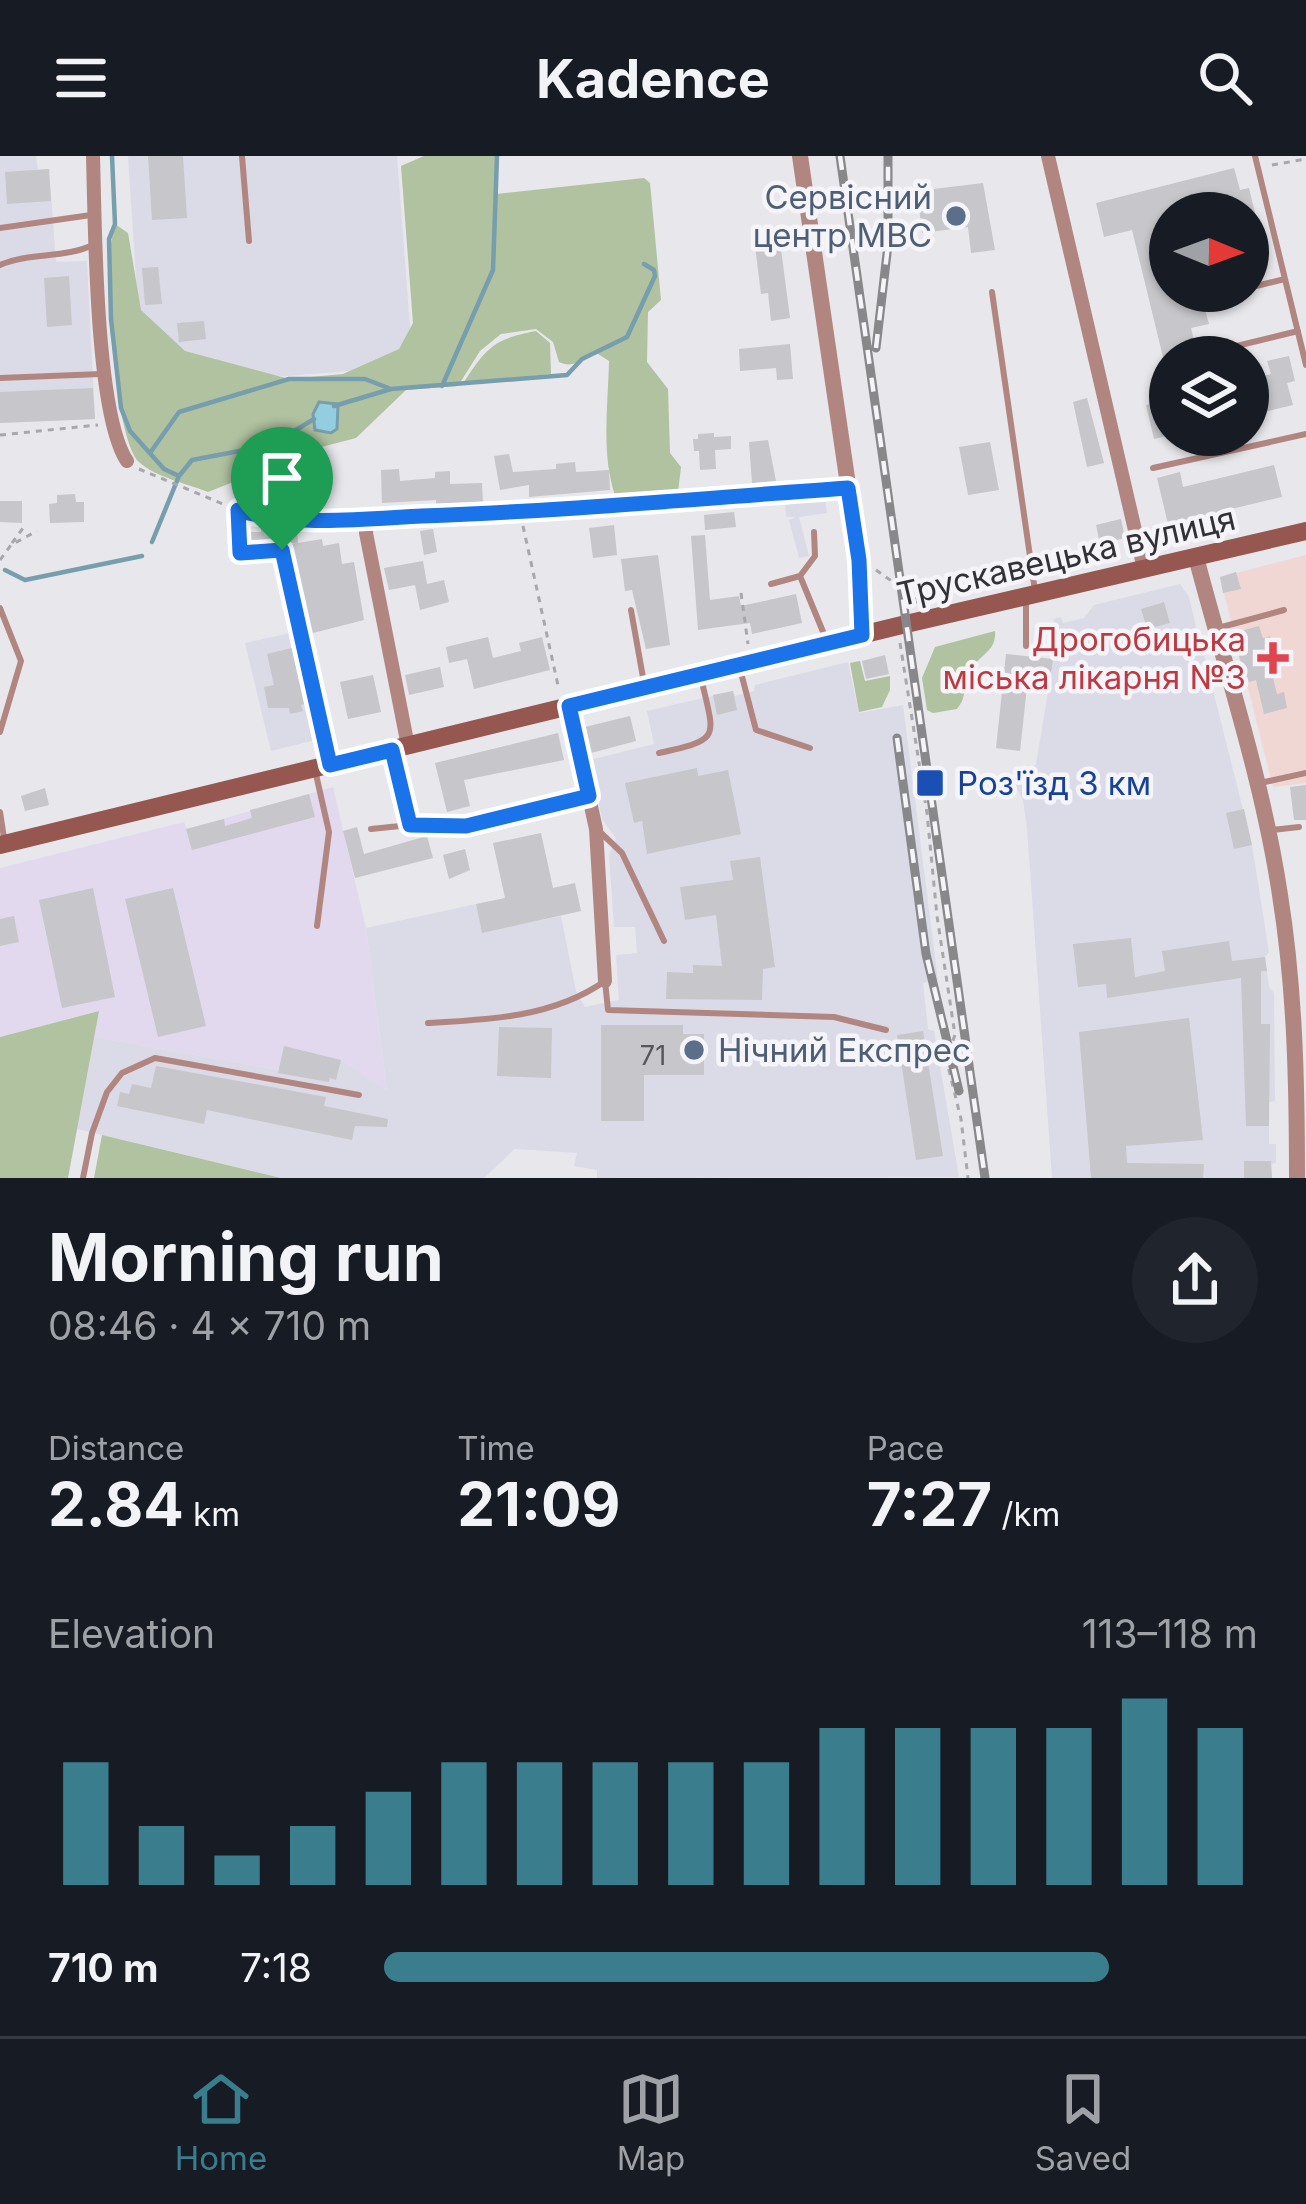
<!DOCTYPE html>
<html lang="en">
<head>
<meta charset="utf-8">
<style>
	body { margin:0; font-family:Inter,sans-serif; background:#20242c; color:#f1f3f6; height:100vh; display:flex; flex-direction:column; font-size:45px; white-space:nowrap }
	* { box-sizing:border-box; margin:0 }
	p { font-size:39px; color:#9ea1a6 }
	.icon { flex:none; width:66px; height:66px; fill:none; stroke:currentColor; stroke-width:2; stroke-linecap:round; stroke-linejoin:round }
	.map { position:relative; height:1022px; overflow:hidden }
	.sheet { display:flex; flex-direction:column; background:#171b24; flex:1 }
	.sheet>* { flex:none }
	.needle { width:78px; rotate:91deg }
	.tools { position:absolute; left:1149px; top:36px; display:grid; gap:24px }
	.tools a { display:grid; place-items:center; width:120px; height:120px; border-radius:50%; background:#171b24; box-shadow:0 3px 9px #0004; font-size:60px }
	.pin { position:absolute; display:grid; place-items:center; width:102px; height:102px; color:#fff; margin:-123px -51px; border-radius:50% 50% 50% 0; rotate:-45deg; box-shadow:0 0 12px #0007 }
	.pin .icon { rotate:45deg }
	.round { display:grid; place-items:center; flex:none; width:126px; height:126px; border-radius:63px; background:#20242c }
	.summary { display:flex; align-items:center; justify-content:space-between; height:204px; padding:0 48px }
	h1 { font-size:66px; font-weight:700; line-height:90px }
	.metrics { display:grid; grid-template-columns:repeat(3,1fr); gap:18px; height:204px; padding:12px 48px }
	.metrics div { display:grid; align-content:center }
	.metrics b { font-size:60px; font-weight:700 }
	.metrics small { font-size:33px; font-weight:400 }
	.metrics p { font-size:33px }
	.chart { height:336px; padding:24px 48px }
	.chart p { display:flex; justify-content:space-between }
	.chart svg { width:100%; height:216px; margin-top:12px; stroke:#3a7d8d; stroke-width:6 }
	ul { padding:0 48px; list-style:none; font-size:39px }
	li { display:grid; grid-template-columns:192px 144px 1fr; align-items:center; height:90px }
	li i { height:30px; border-radius:15px; background:#3a7d8d }
	header { display:flex; justify-content:space-between; align-items:center; height:156px; padding:0 48px; background:#171b24; font-size:54px; font-weight:700 }
	.menu { display:flex; justify-content:space-around; align-items:center; height:168px; border-top:3px solid #363941; background:#171b24; font-size:33px; color:#9ea1a6 }
	.menu a { display:grid; justify-items:center; gap:6px }
	.menu .active { color:#3a7d8d }
	.map>svg:first-child { display:block }
	.commercial { fill:#e2d9ef }
	.built { fill:#dbdbe7 }
	.medical { fill:#f1d7d3 }
	.green { fill:#b0c2a0 }
	.water { fill:#94cddf; stroke:#779eac; stroke-width:3 }
	.lines { fill:none; stroke-linecap:round; stroke-linejoin:round }
	.stream { stroke:#779eac; stroke-width:4.5 }
	.building { fill:#c7c6ca }
	.path { stroke:#a8a8ac; stroke-width:3; stroke-dasharray:6 6; stroke-linecap:butt }
	.service { stroke:#b28680; stroke-width:6 }
	.minor { stroke:#b28680; stroke-width:14 }
	.tertiary { stroke:#b28680; stroke-width:16 }
	.secondary { stroke:#95574f; stroke-width:18 }
	.rail-casing { stroke:#88888b; stroke-width:9 }
	.rail { stroke:#f4f4f9; stroke-width:4.5; stroke-dasharray:14; stroke-linecap:butt }
	.route-casing { stroke:#fff; stroke-width:24 }
	.route { stroke:#1a73e8; stroke-width:15 }
	.service-dot { fill:#5c6f8a; stroke:#f4f4f9; stroke-width:4.5 }
	.health-dot { fill:#e0444e; stroke:#f4f4f9; stroke-width:4.5 }
	.transit-dot { fill:#1a4fb4; stroke:#f4f4f9; stroke-width:4.5 }
	.labels { text-anchor:middle; dominant-baseline:central; stroke-width:9; stroke-linejoin:round; paint-order:stroke }
	.number-label { font-size:27px; fill:#57575a }
	.service-label { font-size:33px; fill:#4e5e75; stroke:#f4f4f9; text-anchor:end }
	.street-label { font-size:33px; fill:#323234; stroke:#f4f4f9 }
	.health-label { font-size:33px; fill:#be3a42; stroke:#f4f4f9; text-anchor:end }
	.transit-label { font-size:33px; fill:#164399; stroke:#f4f4f9; text-anchor:start }
</style>
</head>
<body>
<header><svg class="icon" aria-label="menu" viewBox="0 0 24 24"><path d="M4 6h16M4 12h16M4 18h16"/></svg>Kadence<svg class="icon" aria-label="search" viewBox="0 0 24 24"><circle cx="10" cy="10" r="6"/><path d="M15 15l6 6"/></svg></header>
<div class="map">
<svg width="1306" height="1022" viewBox="0 0 1306 1022">
	<rect width="100%" height="100%" fill="#e7e7ec"/>
	<path class="commercial" d="M333,631L366,772L387,936L341,904L284,891L278,914L94,881L98,855L0,881V712L184,666L187,673Z"/>
	<path class="built" d="M0,0H36L38,14L49,13L56,106L87,105L95,263L0,267Z
		M128,0H397L413,210L247,223L142,212Z
		M825,342L827,357L799,361L809,400L799,402L789,364L795,361H786L785,347Z
		M1180,428L1189,441L1196,471L1191,478L1195,493L1203,495L1252,689L1269,796L1265,801L1269,831L1274,837L1275,945L1269,946V988H1276V1007L1271,1008L1272,1022H1052L1027,673L1023,644L1014,627L1036,608L1050,524L1054,463L1061,461L1063,467L1084,462L1094,449Z
		M295,476L320,583L271,595L245,487Z
		M848,506L859,557L903,549L938,824L923,827L928,873L934,875L959,1021L597,1022V1014L574,1010L577,997L515,993L484,1022H281L77,973L94,881L278,914L284,890L341,904L387,935L366,772L476,748L482,776L561,760L576,835L585,851L619,844L616,799L637,797L635,771H614L609,699L616,682L602,663L590,604L654,588L647,555L733,535L735,540L754,535L755,529Z"/>
	<path class="medical" d="M1306,399V627L1273,631L1220,421Z"/>
	<path class="green" d="M424,0H497L496,38L644,22L650,27L661,144L648,156L647,206L668,233L670,297L681,311L678,336L624,342L615,339C601,297 608,251 609,205L595,196C582,203 574,213 559,206L553,186L536,173L501,178L480,195L458,230L406,234L356,282L248,310L238,324L208,336C188,328 155,321 139,306C114,283 102,101 115,68L128,77L141,154L185,195L289,223L343,218L399,193L413,167L401,10Z
		M536,175L550,187L551,218L464,226C487,191 494,183 536,175Z
		M995,475C997,496 978,499 969,516C962,530 968,540 957,553L933,557L927,554L922,522L935,491Z
		M860,505L865,525L890,520V534L882,551L859,556L850,507Z
		M99,855L68,1022H0V881Z
		M102,979L281,1022H94Z"/>
	<path class="water" d="M319,246L338,248L337,273L331,277L315,274L313,258Z"/>
	<g class="lines">
		<path class="stream" d="M112,0L115,68L109,83L111,163L121,252L130,275L164,313L179,320
			M442,230L493,114L497,0
			M334,250L391,233L567,219L582,203L627,181L655,120L654,114L644,108
			M150,297L179,256L289,223H365L391,233
			M152,386L179,320L192,304L271,289L314,263
			M5,414L25,424L142,400"/>
	</g>
	<path class="building" d="M148,0H183L187,62L152,64Z
		M1234,12L1240,34L1249,32L1255,57H1231L1229,50L1200,57H1170V64L1166,65L1170,82V135H1200L1209,168L1191,172L1198,201H1163L1132,74L1104,81L1096,47Z
		M49,13L51,45L7,48L5,16Z
		M983,27L995,94L971,97L968,71L922,77L917,35Z
		M778,70L790,162L771,165L768,137L761,138L753,74Z
		M158,111L162,148L145,149L142,112Z
		M69,120L72,169L47,171L44,122Z
		M204,165L206,183L179,186L177,167Z
		M790,188L793,223L777,224L776,212L740,215L739,193Z
		M1289,200L1295,225L1287,227L1293,249L1248,260V224L1271,218L1267,205Z
		M93,232L95,263L0,267V236Z
		M1087,242L1104,307L1087,311L1073,246Z
		M1170,243V279L1154,283L1146,249Z
		M714,277V281L731,280V293L715,294L716,313L700,314L699,295H694L693,283H698V278Z
		M768,284L776,325L752,327L749,286Z
		M990,286L999,334L968,339L959,291Z
		M509,298L513,316L556,313V308L575,306L576,316L609,314L610,334L529,341V329L500,334L494,300Z
		M1274,309L1282,341L1168,368L1157,322L1180,316L1183,331Z
		M399,313L400,325L435,322V316L450,315V328L482,327L483,347L436,348V344L382,347L381,314Z
		M75,338L76,346H84V366L50,367L49,348L57,347V339Z
		M0,345H22V367L0,366Z
		M734,356L736,371L705,374L704,359Z
		M1121,363L1125,382L1100,388L1096,369Z
		M261,365L274,366V375L297,374L298,387L322,383L323,390L339,387L342,408L354,406L364,464L309,478L288,389L296,387L247,390L246,376H261Z
		M614,369L617,399L593,402L589,372Z
		M433,373L437,396L424,399L420,375Z
		M705,379L710,444L739,440L741,450L796,438L802,467L752,478L750,467L698,474L691,380Z
		M658,399L670,489L646,493L632,434L625,435L621,403Z
		M423,405L427,428L444,424L449,446L420,454L415,429L389,434L384,412Z
		M1236,416L1241,433L1223,437L1220,421Z
		M1164,446L1170,467L1147,473L1141,453Z
		M1259,470L1263,482L1270,480L1275,500L1268,501L1277,538L1284,536L1287,552L1264,558L1256,524L1246,527L1233,477Z
		M488,481L493,502L521,495L519,487L542,481L550,514L474,533L467,503L449,507L446,491Z
		M296,491L309,547L301,549L303,555L290,558L289,552H268L264,531L274,529L267,498Z
		M1006,498L1053,503L1050,524L1028,522L1020,595L996,592Z
		M885,499L889,518L866,523L862,505Z
		M440,511L444,531L409,539L405,519Z
		M373,519L381,556L348,563L340,526Z
		M733,535L737,554L717,559L713,539Z
		M630,560L636,585L591,597L585,571Z
		M558,577L564,604L464,624L470,650L447,656L435,607Z
		M697,612L698,620L728,614L741,678L647,698L642,665L634,667L625,627Z
		M1306,629V664H1294L1290,631Z
		M45,632L49,649L25,655L21,640Z
		M309,638L315,661L192,694L186,673L224,663L225,670L252,662L250,654Z
		M1244,653L1252,689L1234,693L1226,657Z
		M357,671L364,698L427,680L433,702L355,722L343,675Z
		M541,677L553,732L575,727L581,755L482,777L476,748L505,742L493,687Z
		M465,693L470,714L449,723L443,699Z
		M760,701L775,811L763,813L762,844L666,843L667,816L693,817V809L722,810L716,759L685,764L680,731L733,724L730,705Z
		M93,732L115,841L62,852L39,744Z
		M173,732L206,870L158,881L125,743Z
		M14,760L19,786L0,790V763Z
		M1131,782L1135,821L1165,815L1162,795L1229,785L1232,805L1265,801L1267,815H1261V868H1270L1269,970H1246L1241,822L1107,842L1106,828L1078,831L1073,788Z
		M1189,862L1203,984L1126,990L1127,1007L1204,1008L1203,1022H1091L1079,876Z
		M601,869H683V878H704V919H644V965H601Z
		M499,871L552,872L551,922L497,920Z
		M923,875L943,1000L916,1004L897,879Z
		M284,890L341,904L336,924L330,922L329,926L278,917Z
		M156,910L326,941L324,950L388,963L387,971L355,970L352,984L207,954L204,968L117,950L120,936L129,938L132,928L151,932Z
		M1244,1005H1271L1272,1022H1244Z"/>
	<g class="lines">
		<path class="path" d="M1272,9L1306,3
			M0,279L98,269
			M139,313L235,353
			M238,363L240,397L269,395
			M523,370L559,534
			M12,387L26,368
			M0,404L11,389L37,375
			M876,414L917,443
			M741,437L748,488
			M915,447L926,440L1020,418
			M900,487L927,657L937,760L955,879L946,902L961,963L968,1022"/>
		<path class="service" d="M242,0L249,85
			M1255,0L1306,209
			M0,72L91,59
			M0,109C30,96 65,103 95,88
			M1248,132L1285,123
			M992,136L1035,435
			M1215,140L1235,135
			M1212,196L1298,175
			M0,222L101,218
			M1153,312L1306,278
			M247,357L364,362
			M282,394L330,607
			M800,420L815,400L814,376
			M771,428L800,420L826,483
			M1026,445V490
			M0,452L21,505L0,576
			M631,454L644,527
			M1218,472L1284,454
			M740,513L756,574L810,592
			M659,597C722,583 715,583 701,522
			M393,599L410,669L466,671L585,640
			M315,614L329,676L317,770
			M1260,627L1306,617
			M0,656L4,682
			M371,673L410,669
			M1272,674L1299,671
			M599,675L622,697L664,785
			M428,867C489,864 554,861 605,825L608,854L834,861L886,874
			M83,1022L92,977L107,936L122,917L155,902L359,939"/>
		<path class="minor" d="M93,0C95,64 95,258 127,305
			M1048,0L1144,413
			M569,550L596,673L605,825
			M408,590L366,377L367,362L520,357L848,331"/>
		<path class="tertiary" d="M800,0L859,404L862,479
			M1196,401C1225,512 1263,625 1280,739C1295,833 1297,927 1297,1022"/>
		<path class="secondary" d="M0,689L906,468L1306,375"/>
		<g class="rail-casing">
			<path id="rail" d="M840,0L985,1022
				M876,192L888,89V0
				M897,582L926,798L959,935"/>
		</g>
		<use href="#rail" class="rail"/>
	</g>
	<g class="lines">
		<g class="route-casing">
			<path id="route" d="M848,332L859,404L862,479L569,550L589,640L466,670L410,669L392,594L330,609L282,394L240,397L238,354C294,371 364,363 422,360C564,355 706,342 848,332Z"/>
		</g>
		<use href="#route" class="route"/>
	</g>
	<g class="service-dot">
		<circle cx="956" cy="60" r="12"/>
		<circle cx="694" cy="894" r="12"/>
	</g>
	<path class="health-dot" d="M1267 484h12v12h12v12h-12v12h-12v-12h-12v-12h12z"/>
	<rect class="transit-dot" x="915" y="612" width="30" height="30" rx="6"/>
	<g class="labels">
		<g class="number-label">
			<text x="653" y="899">71</text>
		</g>
		<g class="service-label">
			<text x="932" y="41">Сервісний<tspan x="932" dy="38">центр МВС</tspan></text>
			<text x="718" y="894" text-anchor="start">Нічний Експрес</text>
		</g>
		<g class="street-label">
			<text transform="translate(1066 400) rotate(-13)">Трускавецька вулиця</text>
		</g>
		<g class="health-label">
			<text x="1246" y="483">Дрогобицька<tspan x="1246" dy="38">міська лікарня №3</tspan></text>
		</g>
		<g class="transit-label">
			<text x="957" y="627">Роз'їзд 3 км</text>
		</g>
	</g>
</svg>
<div class="tools">
<a><svg class="needle" viewBox="-14 -14 28 28"><path d="M0-13l5 13h-10z" fill="#e53935"/><path d="M0 13l5-13h-10z" fill="#9ea1a6"/></svg></a>
<a><svg class="icon" aria-label="layers" viewBox="0 0 24 24"><path d="M12 4l9 5-9 5-9-5zM3 14l9 5 9-5"/></svg></a>
</div>
<div class="pin" style="left:282px;top:394px;background:#1e9e55"><svg class="icon" aria-label="arrive" viewBox="0 0 24 24"><path d="M6 21V4h12l-3 4 3 4H6"/></svg></div>
</div>
<section class="sheet">
<div class="summary"><div><h1>Morning run</h1><p>08:46 · 4 × 710 m</p></div><a class="round"><svg class="icon" aria-label="share" viewBox="0 0 24 24"><path d="M12 15V3M7 8l5-5 5 5M5 13v7h14v-7"/></svg></a></div>
<div class="metrics">
<div><p>Distance</p><b>2.84<small> km</small></b></div>
<div><p>Time</p><b>21:09</b></div>
<div><p>Pace</p><b>7:27<small> /km</small></b></div>
</div>
<div class="chart"><p><span>Elevation</span>113–118 m</p>
<svg viewBox="0 0 160 44" preserveAspectRatio="none"><path d="M5 44V19M15 44V32M25 44V38M35 44V32M45 44V25M55 44V19M65 44V19M75 44V19M85 44V19M95 44V19M105 44V12M115 44V12M125 44V12M135 44V12M145 44V6M155 44V12"/></svg>
</div>
<ul>
<li><b>710 m</b>7:18<i style="width:83%"></i></li>
</ul>
</section>
<nav class="menu">
<a class="active"><svg class="icon" aria-label="home" viewBox="0 0 24 24"><path d="M3 11l9-7 9 7M6 9v11h12V9"/></svg>Home</a>
<a><svg class="icon" aria-label="map" viewBox="0 0 24 24"><path d="M3 6l6-2 6 2 6-2v14l-6 2-6-2-6 2zM9 4v14M15 6v14"/></svg>Map</a>
<a><svg class="icon" aria-label="saved" viewBox="0 0 24 24"><path d="M7 4h10v16l-5-4-5 4z"/></svg>Saved</a>
</nav>
</body>
</html>
